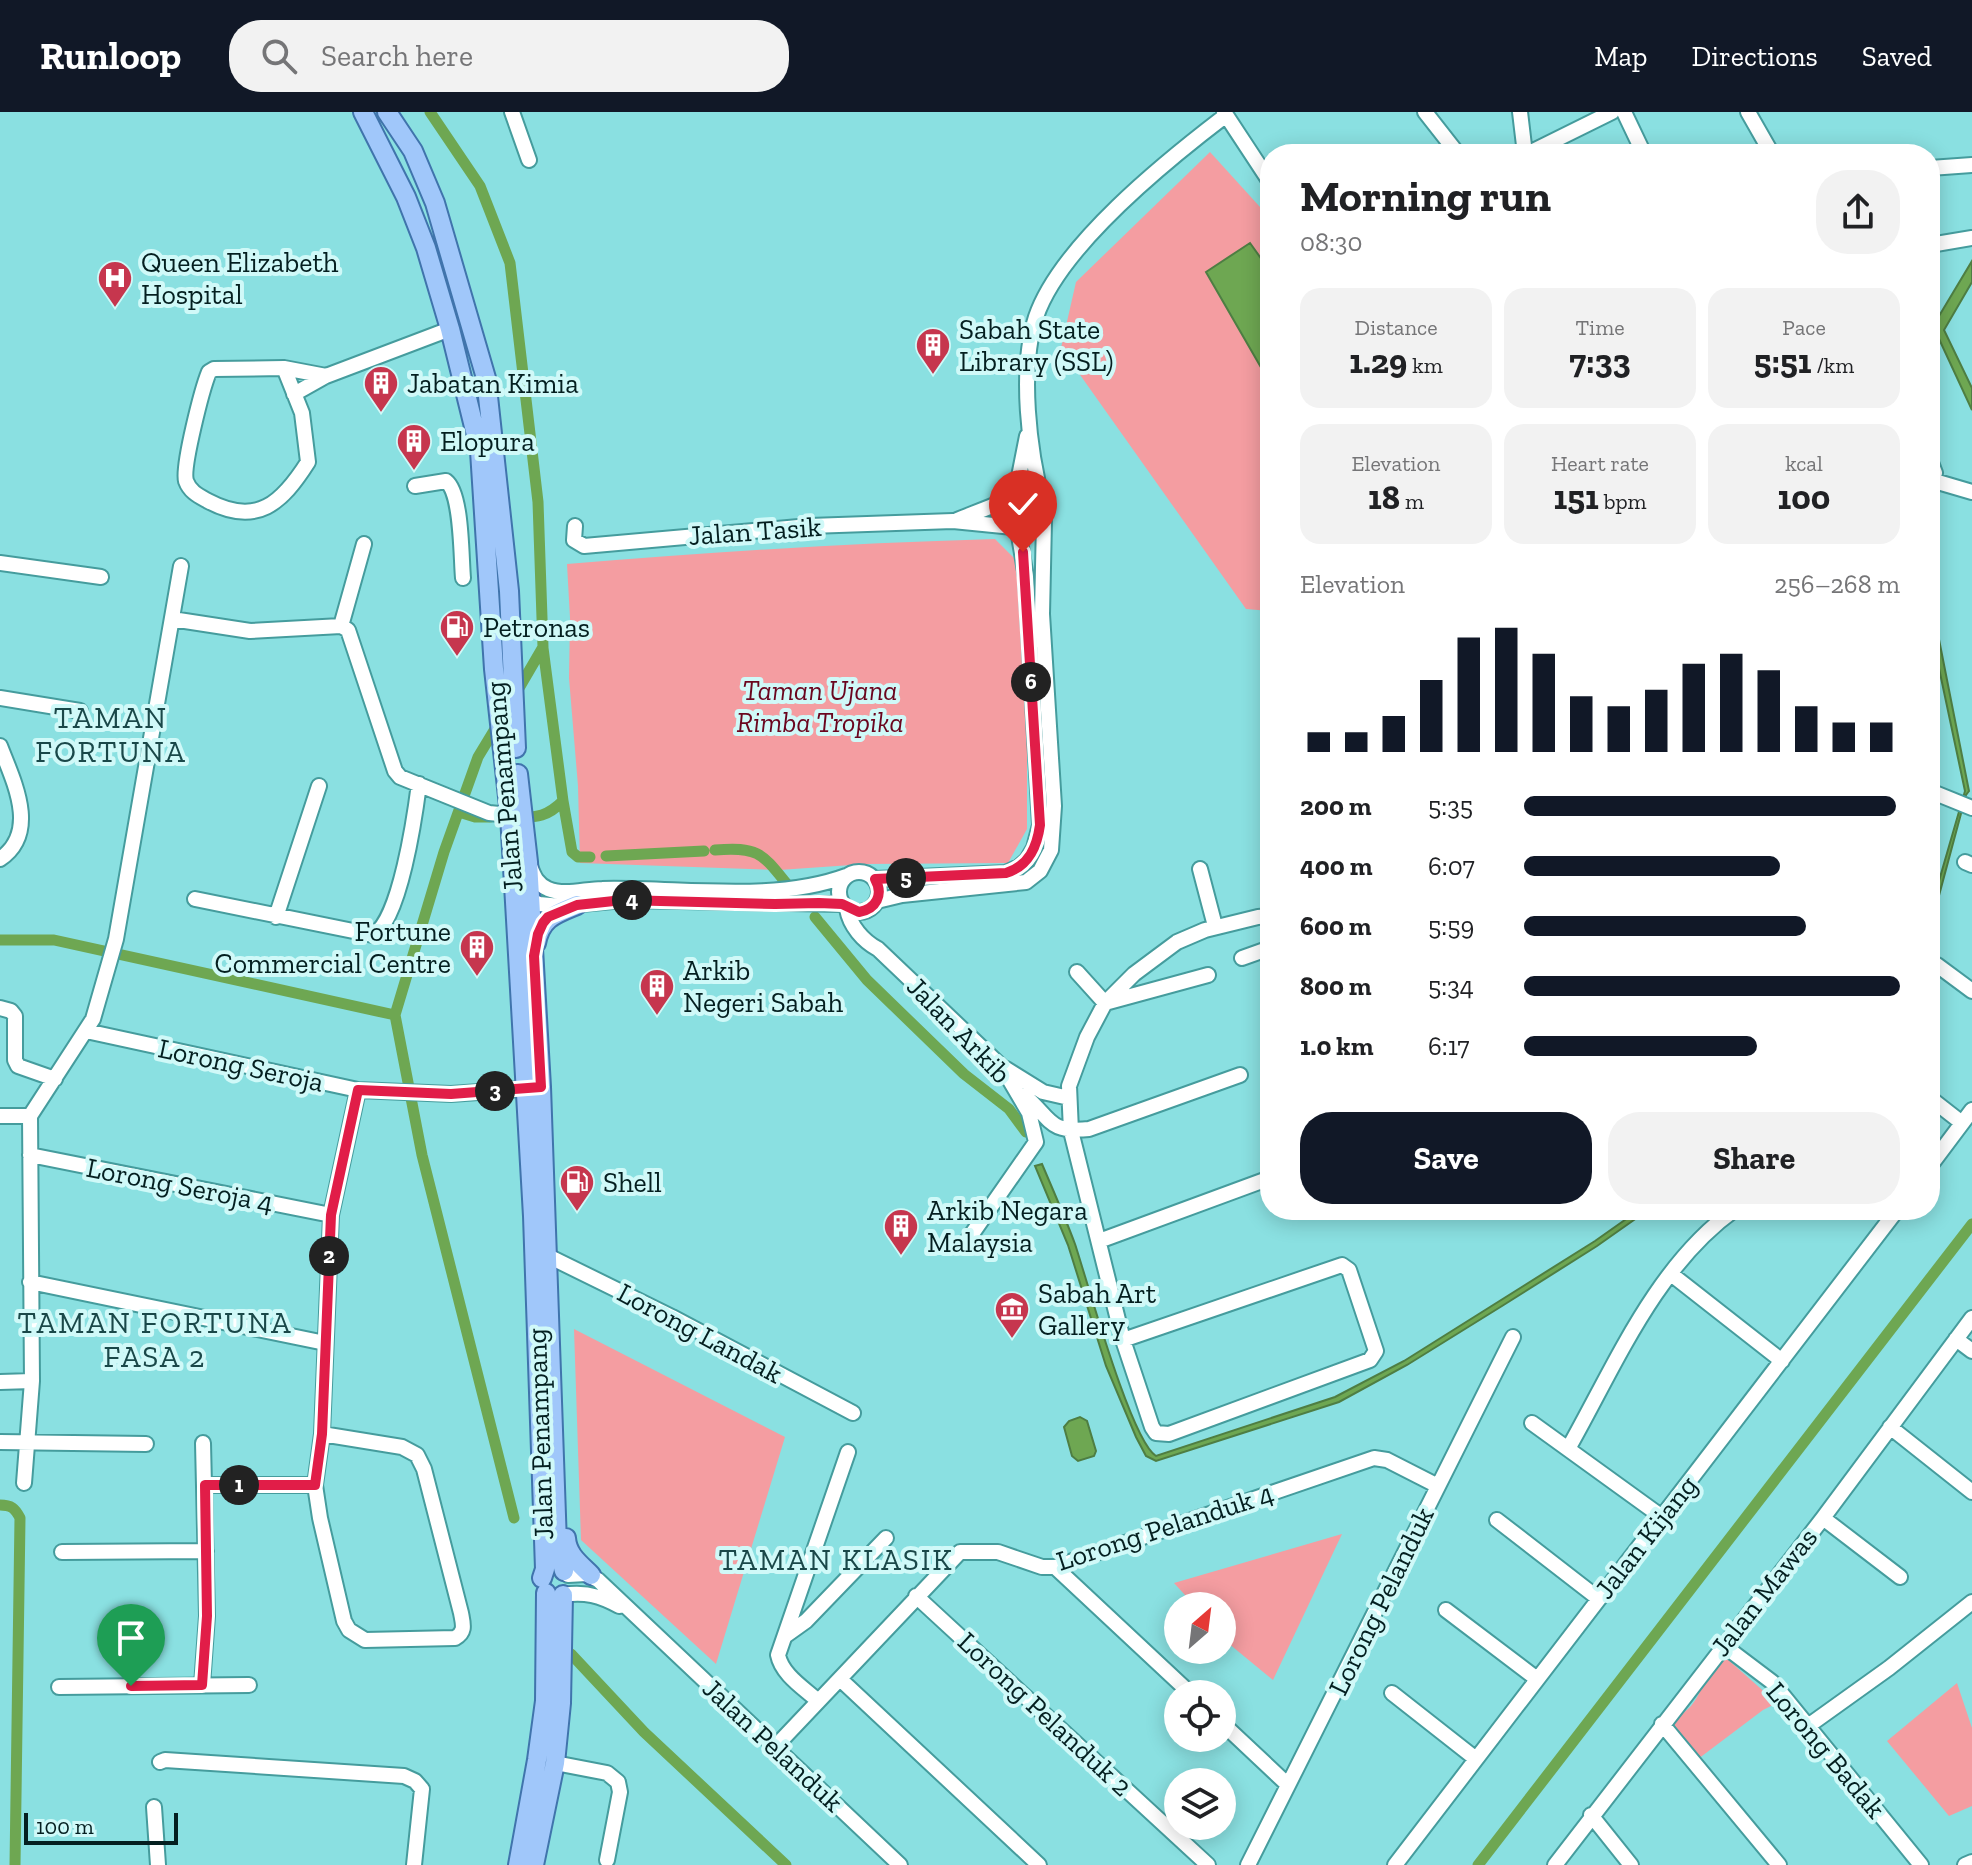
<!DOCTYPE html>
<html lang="en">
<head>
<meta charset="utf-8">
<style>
	body { margin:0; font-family:"Zilla Slab",serif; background:#f2f2f2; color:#202124; height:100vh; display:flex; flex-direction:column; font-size:30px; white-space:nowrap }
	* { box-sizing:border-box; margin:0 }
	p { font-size:26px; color:#757577 }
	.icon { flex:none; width:44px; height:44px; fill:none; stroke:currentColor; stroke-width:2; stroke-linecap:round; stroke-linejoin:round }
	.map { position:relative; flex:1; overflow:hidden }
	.sheet { position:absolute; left:1260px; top:32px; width:680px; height:1076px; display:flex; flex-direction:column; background:#fff; border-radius:32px; box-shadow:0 4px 20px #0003 }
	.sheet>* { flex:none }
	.needle { width:52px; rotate:28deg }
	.buttons { position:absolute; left:1164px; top:1480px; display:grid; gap:16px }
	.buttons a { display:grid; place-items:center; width:72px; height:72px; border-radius:50%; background:#fff; box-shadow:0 4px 20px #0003; font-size:40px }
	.scale { position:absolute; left:24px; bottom:20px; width:154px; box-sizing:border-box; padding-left:8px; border:4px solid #041f20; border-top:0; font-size:22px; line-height:28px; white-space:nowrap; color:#041f20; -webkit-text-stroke:6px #d0f9f8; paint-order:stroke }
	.pin { position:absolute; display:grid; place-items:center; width:68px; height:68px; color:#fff; margin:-82px -34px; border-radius:50% 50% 50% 0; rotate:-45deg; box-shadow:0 0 8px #0007 }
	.pin .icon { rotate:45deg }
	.km { position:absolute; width:40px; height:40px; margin:-20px; border-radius:50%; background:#222; color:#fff; font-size:22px; line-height:40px; text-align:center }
	.round { display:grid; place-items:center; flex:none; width:84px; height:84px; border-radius:32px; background:#f2f2f2 }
	.head { display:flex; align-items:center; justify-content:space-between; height:136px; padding:0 40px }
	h1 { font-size:44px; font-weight:700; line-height:60px }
	.stats { display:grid; grid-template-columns:repeat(3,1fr); gap:12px; height:136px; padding:8px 40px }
	.stats div { display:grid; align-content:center; border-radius:20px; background:#f2f2f2; text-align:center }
	.stats b { font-size:34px; font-weight:700 }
	.stats small { font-size:22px; font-weight:400 }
	.stats p { font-size:22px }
	.chart { height:224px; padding:16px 40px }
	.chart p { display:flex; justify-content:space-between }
	.chart svg { width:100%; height:144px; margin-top:8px; stroke:#111827; stroke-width:6 }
	.primary-button { display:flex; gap:16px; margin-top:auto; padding:16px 40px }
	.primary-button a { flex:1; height:92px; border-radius:32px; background:#111827; color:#fff; font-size:32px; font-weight:700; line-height:92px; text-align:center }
	.primary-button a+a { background:#f2f2f2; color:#202124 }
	ul { padding:0 40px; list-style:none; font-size:26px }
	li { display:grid; grid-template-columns:128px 96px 1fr; align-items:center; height:60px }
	li i { height:20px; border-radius:10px; background:#111827 }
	header { display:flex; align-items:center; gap:48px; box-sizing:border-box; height:112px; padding:0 40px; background:#111827; color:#fff }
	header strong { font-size:38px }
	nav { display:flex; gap:44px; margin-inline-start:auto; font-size:28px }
	.search { width:560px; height:72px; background:#f2f2f2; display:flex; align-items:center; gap:20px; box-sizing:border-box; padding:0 28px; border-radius:32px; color:#757577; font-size:30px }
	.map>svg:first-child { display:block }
	.green { fill:#f49da1 }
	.water { fill:#6ea752; stroke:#4e7e43; stroke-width:2 }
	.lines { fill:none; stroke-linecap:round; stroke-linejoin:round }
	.canal { stroke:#6ea752; stroke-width:11 }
	.minor-casing { stroke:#459c9d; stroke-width:18 }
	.major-casing { stroke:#4074ac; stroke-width:22 }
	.minor { stroke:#fff; stroke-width:14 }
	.major { stroke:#a0c7fa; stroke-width:18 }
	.route-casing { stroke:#fff; stroke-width:16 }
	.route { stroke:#e11d48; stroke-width:10 }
	.labels { text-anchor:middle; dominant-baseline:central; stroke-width:8; stroke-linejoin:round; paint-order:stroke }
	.poi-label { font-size:28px; fill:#041f20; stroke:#d0f9f8; text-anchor:start }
	.street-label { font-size:28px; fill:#041f20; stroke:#d0f9f8 }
	.park-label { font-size:28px; font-style:italic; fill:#6a051e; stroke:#d0f9f8 }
	.neighbourhood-label { font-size:30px; letter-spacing:2px; fill:#1a4849; stroke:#d0f9f8 }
</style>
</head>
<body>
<header>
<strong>Runloop</strong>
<div class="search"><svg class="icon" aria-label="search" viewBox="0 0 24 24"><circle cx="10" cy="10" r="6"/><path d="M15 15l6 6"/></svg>Search here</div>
<nav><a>Map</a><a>Directions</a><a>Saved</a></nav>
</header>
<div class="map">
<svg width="1972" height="1753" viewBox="0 0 1972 1753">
	<rect width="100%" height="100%" fill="#8ae0e1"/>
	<path class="green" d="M1210,40L1270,106V159L1250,132L1206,161L1270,271V499L1246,497L1061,236L1076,170Z
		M995,427L1017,449L1027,565V717L1008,751L866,752L779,758L580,751L578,674L569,566L570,506L567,452C709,440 852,431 995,427Z
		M574,1217L785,1325L716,1552L581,1428Z
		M1342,1422L1273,1568L1228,1531L1222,1538V1494H1195L1174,1471Z
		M1725,1545L1777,1591L1763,1598L1698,1647L1672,1613C1678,1605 1684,1601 1691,1594C1704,1579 1706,1554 1725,1545Z
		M1957,1571L1972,1616V1694L1949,1704L1887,1629Z"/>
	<path class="water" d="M1250,131L1270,159V271L1206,160Z
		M1972,149V170L1944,218L1972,276V298L1933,214Z
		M1930,482L1969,679L1966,683L1930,817V800L1965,679L1930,514Z
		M1042,1052C1053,1078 1065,1105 1075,1132C1087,1168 1131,1329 1156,1344L1335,1285L1404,1249L1595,1129L1639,1098H1648L1597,1134L1502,1194L1407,1253L1339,1290L1156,1349L1146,1344L1136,1325L1106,1254L1068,1133L1035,1054Z
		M1080,1305L1087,1309L1096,1339L1094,1344L1078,1349L1072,1344L1064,1315L1069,1309Z"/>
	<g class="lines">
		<path class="canal" d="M430,0L480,74L510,151L538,390L543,535L515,583
			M498,612L478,645L444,740L395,903L422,1043L514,1406
			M563,689L572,740L578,745H590
			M459,700L475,705H490
			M517,705C537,706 548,704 563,689L543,536
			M715,738C761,734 763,743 791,777
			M606,744L704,739
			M815,805L867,868L964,962L1009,997L1026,1020
			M0,828H54L395,903
			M0,1393C11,1393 15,1396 20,1406L15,1753
			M571,1542L644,1620L786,1753
			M1478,1753L1972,1112"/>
		<g class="minor-casing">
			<path id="minor" d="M512,0L529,48
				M1224,0L1270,70
				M1425,0L1458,42
				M1520,0L1525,42
				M1624,0L1644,42
				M1748,0L1772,42
				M1527,42L1612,0
				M1930,56L1972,53
				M1930,133L1972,126
				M284,256L302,301L308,350C282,391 257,415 208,389C199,384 190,380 186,369C182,355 202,277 209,260L214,257L284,256L326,264
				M294,282L326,264L450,217
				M1930,348L1935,361L1930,369
				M1931,368L1972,380
				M415,374L446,369C462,381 461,444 463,466
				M1015,385L1027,324
				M1043,392C1029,339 1019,258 1036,205C1060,134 1166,49 1225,4
				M957,408C968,404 1022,381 1029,382C1054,386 1047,416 1026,420L1013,415L1006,401L1012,387
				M575,414L574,428L584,434L810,414L953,409L1013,415
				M0,451L101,465
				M172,507L250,519L341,514L348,518L395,659L400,665L489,701L510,703
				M341,514L364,432
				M0,586L80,599
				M0,634C13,668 40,720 0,747
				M1930,679L1972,696
				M1965,750L1972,753
				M530,754C534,765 537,772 548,777C565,784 585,777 602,777C680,775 773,791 846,764
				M1200,757L1215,814
				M839 780a20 20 0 1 1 40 0a20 20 0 1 1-40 0Z
				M875,767L1006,761L1019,755L1027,748L1034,736L1040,713L1026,465L1018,418
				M195,787L373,823C400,809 415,703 419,672
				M530,788L539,792L561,794L623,788L842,792
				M877,789L902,783L1026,770L1040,759L1051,738L1054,694L1042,502L1044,409
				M847,797C850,814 863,829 878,837L1002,955L1029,1001L1036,1030L967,1129
				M276,805L319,674
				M1242,846L1270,836
				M1937,853L1972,879
				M1077,860L1105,891L1208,863
				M0,896L11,899L15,904V948L18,954L55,967
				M86,919L358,978L451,982L535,976
				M1006,957L1043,980L1069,986
				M1024,983C1052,1007 1047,1021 1089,1017L1240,963
				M1930,986L1962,1011
				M0,1004H30
				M30,1043L331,1103
				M1930,1054L1972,998
				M1099,1129L1270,1066
				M546,1143L672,1205L853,1301
				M1671,1162L1782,1249
				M30,1170L325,1231
				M1956,1227L1972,1239
				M1123,1228L1342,1153L1349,1158L1376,1239L1370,1248L1169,1322L1156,1321L1152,1315L1123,1228L1071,1019L1069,974L1087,925L1105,891L1134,862L1177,830L1205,818L1258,805L1270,804
				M0,1270L32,1269
				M1532,1311L1662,1405
				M1890,1315L1972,1380
				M322,1322L402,1335L417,1343L424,1357L461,1501C463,1512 466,1520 455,1526L365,1528L349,1518L344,1509L320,1406L315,1373L322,1322L331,1103L358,978
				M0,1330L146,1332
				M1568,1337C1615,1254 1655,1155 1734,1098
				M24,1371L32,1269L30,1004L93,907L116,827L181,454
				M205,1373H315
				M1823,1406L1900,1465
				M1497,1408L1599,1487
				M62,1440L206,1439
				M1055,1455L1191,1582
				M568,1463L586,1462L598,1468L900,1753
				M564,1483C584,1479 601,1484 619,1494
				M916,1484L1208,1753
				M1446,1498L1537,1567
				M785,1524L806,1509L886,1426
				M1723,1533L1772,1570L1921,1753
				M840,1567L1039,1753
				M202,1573L207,1504L203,1331
				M59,1575L249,1573
				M1392,1581L1476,1647
				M818,1589C804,1576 782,1563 778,1543L848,1340
				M1222,1611L1288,1673
				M1662,1612L1779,1753
				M1808,1614L1889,1556L1972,1490
				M775,1635L960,1440H998L1042,1455H1055L1374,1346L1387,1348L1438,1374
				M160,1650L165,1648L404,1664L415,1669L422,1677L414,1753
				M555,1651L607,1661L618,1670L620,1680L607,1748
				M154,1695L158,1753
				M1591,1703L1631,1753
				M1248,1753L1513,1225
				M1395,1753L1897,1098
				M1555,1753L1823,1406L1972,1206
				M1965,1753L1972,1750"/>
		</g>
		<g class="major-casing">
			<path id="major" d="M363,0L406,85L426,136L450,217L480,339L494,557L510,703L533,1104L545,1457L542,1466
				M387,0L413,39L435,91L486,266L509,479L516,636
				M518,662L528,750L541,975L557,1432L564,1459
				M536,831C541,806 555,802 577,793
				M566,1426C567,1443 580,1452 591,1463
				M518,1753L537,1648L545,1589L546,1481
				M534,1753L555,1651L561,1591L563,1483"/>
		</g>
		<use href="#minor" class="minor"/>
		<use href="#major" class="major"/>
	</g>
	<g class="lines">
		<g class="route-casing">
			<path id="route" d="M131,1574L202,1573L207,1504L205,1373H315L322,1322L331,1103L358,978L451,982L541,975L534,844L538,822L543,811L548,805L577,793L623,788L775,792L819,791L842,792L859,800C876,797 884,783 875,767L1006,761C1029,754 1037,735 1040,713L1023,440"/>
		</g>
		<use href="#route" class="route"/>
	</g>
	<defs>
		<g id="hospital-pin" transform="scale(1.8)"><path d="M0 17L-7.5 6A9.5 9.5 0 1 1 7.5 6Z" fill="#c6364e" stroke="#d0f9f8"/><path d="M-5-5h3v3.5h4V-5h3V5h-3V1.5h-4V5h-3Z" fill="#fff"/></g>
		<g id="building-pin" transform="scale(1.8)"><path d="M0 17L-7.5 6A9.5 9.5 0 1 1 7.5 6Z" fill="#c6364e" stroke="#d0f9f8"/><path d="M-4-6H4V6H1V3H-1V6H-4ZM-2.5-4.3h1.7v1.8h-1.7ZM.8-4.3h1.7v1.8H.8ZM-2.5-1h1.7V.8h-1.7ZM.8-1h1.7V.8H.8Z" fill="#fff"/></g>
		<g id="fuel-pin" transform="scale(1.8)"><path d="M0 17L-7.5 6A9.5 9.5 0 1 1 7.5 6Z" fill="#c6364e" stroke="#d0f9f8"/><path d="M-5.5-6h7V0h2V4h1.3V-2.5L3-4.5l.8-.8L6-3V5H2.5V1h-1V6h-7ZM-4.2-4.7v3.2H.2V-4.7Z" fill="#fff"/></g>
		<g id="museum-pin" transform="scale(1.8)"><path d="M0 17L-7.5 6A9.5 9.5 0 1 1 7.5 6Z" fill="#c6364e" stroke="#d0f9f8"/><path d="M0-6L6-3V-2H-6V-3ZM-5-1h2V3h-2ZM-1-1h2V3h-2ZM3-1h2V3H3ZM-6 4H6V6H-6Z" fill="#fff"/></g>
	</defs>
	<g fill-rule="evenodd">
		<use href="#hospital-pin" x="115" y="166"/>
		<use href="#building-pin" x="933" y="233"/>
		<use href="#building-pin" x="381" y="271"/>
		<use href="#building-pin" x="414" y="329"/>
		<use href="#fuel-pin" x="457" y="515"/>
		<use href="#building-pin" x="477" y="835"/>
		<use href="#building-pin" x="657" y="874"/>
		<use href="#fuel-pin" x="577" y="1070"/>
		<use href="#building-pin" x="901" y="1114"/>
		<use href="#museum-pin" x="1012" y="1197"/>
	</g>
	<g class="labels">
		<g class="poi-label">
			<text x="141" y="150">Queen Elizabeth<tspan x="141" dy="32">Hospital</tspan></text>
			<text x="959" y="217">Sabah State<tspan x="959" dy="32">Library (SSL)</tspan></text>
			<text x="407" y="271">Jabatan Kimia</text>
			<text x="440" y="329">Elopura</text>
			<text x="483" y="515">Petronas</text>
			<text x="451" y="819" text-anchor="end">Fortune<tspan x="451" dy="32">Commercial Centre</tspan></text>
			<text x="683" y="858">Arkib<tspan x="683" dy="32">Negeri Sabah</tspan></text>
			<text x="603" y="1070">Shell</text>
			<text x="927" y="1098">Arkib Negara<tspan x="927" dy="32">Malaysia</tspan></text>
			<text x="1038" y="1181">Sabah Art<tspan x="1038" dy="32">Gallery</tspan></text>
		</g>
		<g class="street-label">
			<text transform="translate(755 419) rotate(-4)">Jalan Tasik</text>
			<text transform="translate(504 675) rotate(-95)">Jalan Penampang</text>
			<text transform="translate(959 918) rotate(46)">Jalan Arkib</text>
			<text transform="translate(241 953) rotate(12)">Lorong Seroja</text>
			<text transform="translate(180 1073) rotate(11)">Lorong Seroja 4</text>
			<text transform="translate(700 1221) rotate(28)">Lorong Landak</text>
			<text transform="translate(540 1322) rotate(-92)">Jalan Penampang</text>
			<text transform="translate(1165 1415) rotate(-18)">Lorong Pelanduk 4</text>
			<text transform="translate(1646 1425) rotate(-52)">Jalan Kijang</text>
			<text transform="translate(1764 1480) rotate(-52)">Jalan Mawas</text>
			<text transform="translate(1381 1489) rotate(-64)">Lorong Pelanduk</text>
			<text transform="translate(1045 1602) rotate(43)">Lorong Pelanduk 2</text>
			<text transform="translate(773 1633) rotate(43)">Jalan Pelanduk</text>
			<text transform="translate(1826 1638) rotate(50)">Lorong Badak</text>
		</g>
		<g class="park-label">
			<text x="820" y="578">Taman Ujana<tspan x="820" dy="32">Rimba Tropika</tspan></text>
		</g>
		<g class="neighbourhood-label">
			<text x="111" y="606">TAMAN<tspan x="111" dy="34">FORTUNA</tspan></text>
			<text x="155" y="1211">TAMAN FORTUNA<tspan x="155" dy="34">FASA 2</tspan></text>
			<text x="836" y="1448">TAMAN KLASIK</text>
		</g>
	</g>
</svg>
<div class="buttons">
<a><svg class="needle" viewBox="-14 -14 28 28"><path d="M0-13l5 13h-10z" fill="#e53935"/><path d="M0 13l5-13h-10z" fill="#757577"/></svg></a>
<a><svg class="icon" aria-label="locate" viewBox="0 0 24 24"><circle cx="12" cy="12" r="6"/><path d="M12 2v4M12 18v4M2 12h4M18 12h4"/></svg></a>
<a><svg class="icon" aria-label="layers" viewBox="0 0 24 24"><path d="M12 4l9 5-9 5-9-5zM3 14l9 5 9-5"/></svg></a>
</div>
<div class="scale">100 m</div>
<div class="pin" style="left:131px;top:1574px;background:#1e9e55"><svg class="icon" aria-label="arrive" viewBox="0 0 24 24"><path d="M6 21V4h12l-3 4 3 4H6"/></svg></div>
<div class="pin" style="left:1023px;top:440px;background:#d93025"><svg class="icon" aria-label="check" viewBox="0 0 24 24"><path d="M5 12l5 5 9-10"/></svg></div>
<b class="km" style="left:239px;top:1373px">1</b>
<b class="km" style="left:329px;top:1144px">2</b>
<b class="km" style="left:495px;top:979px">3</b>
<b class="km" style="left:632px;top:788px">4</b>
<b class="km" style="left:906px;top:766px">5</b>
<b class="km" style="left:1031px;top:570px">6</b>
<section class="sheet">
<div class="head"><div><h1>Morning run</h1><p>08:30</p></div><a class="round"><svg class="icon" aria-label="share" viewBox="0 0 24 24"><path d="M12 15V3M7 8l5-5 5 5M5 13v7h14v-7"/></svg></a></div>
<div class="stats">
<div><p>Distance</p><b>1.29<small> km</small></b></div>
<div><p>Time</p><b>7:33</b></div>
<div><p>Pace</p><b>5:51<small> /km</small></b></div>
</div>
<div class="stats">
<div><p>Elevation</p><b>18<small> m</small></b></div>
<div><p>Heart rate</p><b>151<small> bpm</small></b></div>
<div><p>kcal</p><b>100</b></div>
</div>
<div class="chart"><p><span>Elevation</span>256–268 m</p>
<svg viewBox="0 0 160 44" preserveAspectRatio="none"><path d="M5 44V38M15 44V38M25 44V33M35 44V22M45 44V9M55 44V6M65 44V14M75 44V27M85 44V30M95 44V25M105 44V17M115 44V14M125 44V19M135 44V30M145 44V35M155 44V35"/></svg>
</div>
<ul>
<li><b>200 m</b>5:35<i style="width:99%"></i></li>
<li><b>400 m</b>6:07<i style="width:68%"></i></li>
<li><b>600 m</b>5:59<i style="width:75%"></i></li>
<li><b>800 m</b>5:34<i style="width:100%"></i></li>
<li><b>1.0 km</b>6:17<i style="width:62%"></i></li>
</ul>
<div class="primary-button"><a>Save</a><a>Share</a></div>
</section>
</div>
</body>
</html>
